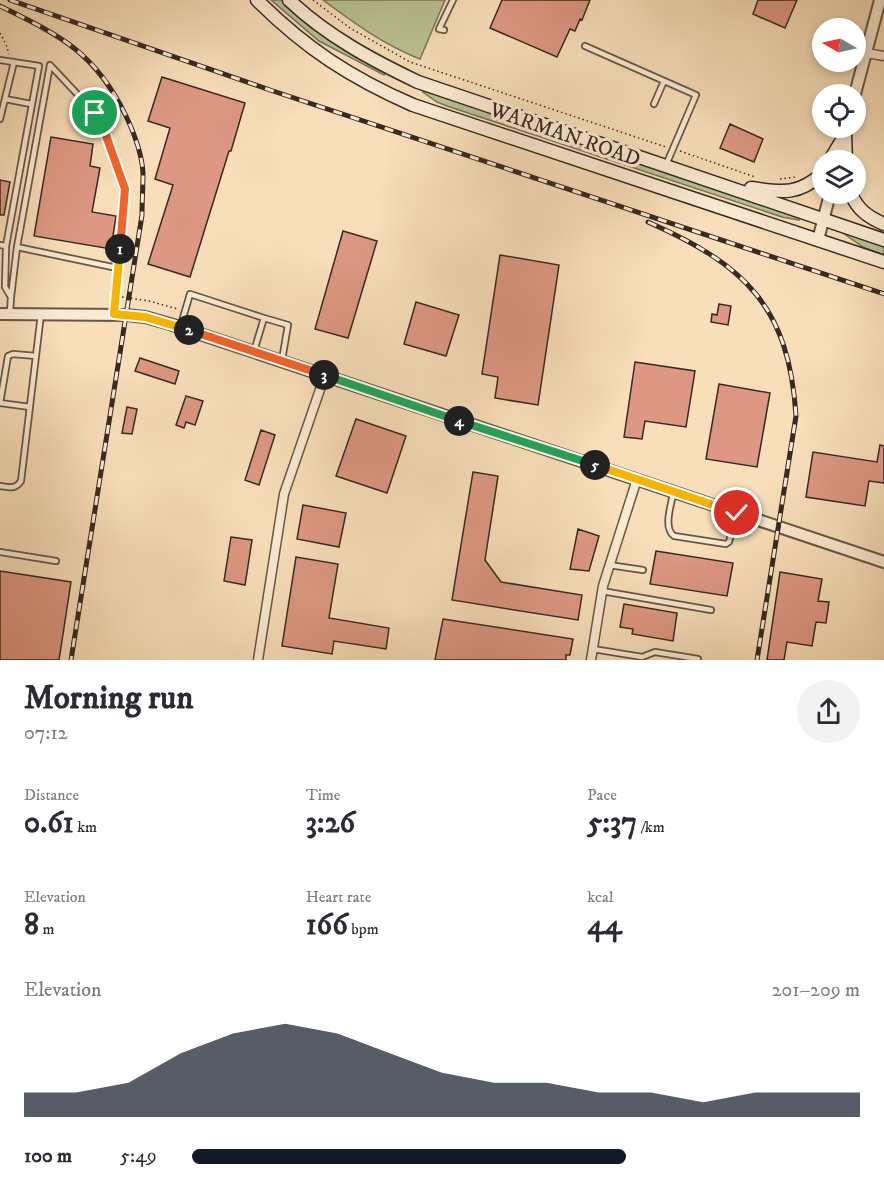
<!DOCTYPE html>
<html lang="en">
<head>
<meta charset="utf-8">
<style>
	body { margin:0; font-family:"IM FELL DW Pica",serif; background:#f2f2f3; color:#2b2b33; height:100vh; display:flex; flex-direction:column; font-size:22px; white-space:nowrap }
	* { box-sizing:border-box; margin:0 }
	p { font-size:20px; color:#7c7c81 }
	.icon { flex:none; width:33px; height:33px; fill:none; stroke:currentColor; stroke-width:2; stroke-linecap:round; stroke-linejoin:round }
	.map { position:relative; height:660px; overflow:hidden }
	.panel { display:flex; flex-direction:column; background:#fff; flex:1 }
	.panel>* { flex:none }
	.needle { width:39px; rotate:279deg }
	.tools { position:absolute; left:812px; top:18px; display:grid; gap:12px }
	.tools a { display:grid; place-items:center; width:54px; height:54px; border-radius:50%; background:#fff; box-shadow:0 3px 9px #0003; font-size:30px }
	.pin { position:absolute; display:grid; place-items:center; width:51px; height:51px; color:#fff; margin:-26px; border:3px solid #fff; border-radius:50%; box-shadow:0 2px 6px #0007 }
	.km { position:absolute; width:30px; height:30px; margin:-15px; border-radius:50%; background:#222; color:#fff; font-size:16px; line-height:30px; text-align:center }
	.round { display:grid; place-items:center; flex:none; width:63px; height:63px; border-radius:32px; background:#f2f2f3 }
	.head { display:flex; align-items:center; justify-content:space-between; height:102px; padding:0 24px }
	h1 { font-size:33px; font-weight:700; line-height:45px }
	.figures { display:grid; grid-template-columns:repeat(3,1fr); gap:9px; height:102px; padding:6px 24px }
	.figures div { display:grid; align-content:center }
	.figures b { font-size:30px; font-weight:700 }
	.figures small { font-size:16px; font-weight:400 }
	.figures p { font-size:16px }
	.chart { height:168px; padding:12px 24px }
	.chart p { display:flex; justify-content:space-between }
	.chart svg { width:100%; height:108px; margin-top:6px; fill:#111827; opacity:.7 }
	ul { padding:0 24px; list-style:none; font-size:20px }
	li { display:grid; grid-template-columns:96px 72px 1fr; align-items:center; height:45px }
	li i { height:15px; border-radius:8px; background:#111827 }
	.map>svg:first-child { display:block }
	.green { fill:#b8c294; stroke:#77765b; stroke-width:1.5 }
	.building { fill:#dd9782; stroke:#362a22; stroke-width:1.5 }
	.lines { fill:none; stroke-linecap:round; stroke-linejoin:round }
	.service-casing { stroke:#665748; stroke-width:8 }
	.minor-casing { stroke:#665748; stroke-width:11 }
	.tertiary-casing { stroke:#665748; stroke-width:14 }
	.secondary-casing { stroke:#362a22; stroke-width:15 }
	.path { stroke:#362a22; stroke-width:1.5; stroke-dasharray:1.5 3; stroke-linecap:butt }
	.service { stroke:#faead2; stroke-width:4.5 }
	.minor { stroke:#faead2; stroke-width:8 }
	.tertiary { stroke:#faead2; stroke-width:10 }
	.secondary { stroke:#faead2; stroke-width:12 }
	.rail-casing { stroke:#362a22; stroke-width:5 }
	.rail { stroke:#faead2; stroke-width:3; stroke-dasharray:9; stroke-linecap:butt }
	.split-1-casing { stroke:#fff; stroke-width:12 }
	.split-2-casing { stroke:#fff; stroke-width:12 }
	.split-3-casing { stroke:#fff; stroke-width:12 }
	.split-4-casing { stroke:#fff; stroke-width:12 }
	.split-5-casing { stroke:#fff; stroke-width:12 }
	.split-6-casing { stroke:#fff; stroke-width:12 }
	.split-1 { stroke:#f0652b; stroke-width:8 }
	.split-2 { stroke:#f5b400; stroke-width:8 }
	.split-3 { stroke:#f0652b; stroke-width:8 }
	.split-4 { stroke:#22a559; stroke-width:8 }
	.split-5 { stroke:#22a559; stroke-width:8 }
	.split-6 { stroke:#f5b400; stroke-width:8 }
	.labels { text-anchor:middle; dominant-baseline:central; stroke-width:6; stroke-linejoin:round; paint-order:stroke }
	.street-label { font-size:21px; fill:#362a22; stroke:#faead2 }
</style>
</head>
<body>
<div class="map">
<svg width="884" height="660" viewBox="0 0 884 660">
	<rect width="100%" height="100%" fill="#f8deb9"/>
	<filter id="stains"><feTurbulence type="fractalNoise" baseFrequency=".00333" numOctaves="4"/><feColorMatrix values="0 0 0 0 .2 0 0 0 0 .09 0 0 0 0 .02 0 0 0 .5 -.17"/></filter>
	<radialGradient id="worn" r=".72"><stop offset=".6" stop-color="#630" stop-opacity="0"/><stop offset="1" stop-color="#630" stop-opacity=".3"/></radialGradient>
	<path class="green" d="M271,0H281C313,29 347,52 385,73L384,75L319,41Z
		M323,0H445L420,59C384,45 354,23 323,0Z
		M425,91L799,216V220L782,217L447,106L437,102L423,92Z
		M840,231L884,247V255L863,247Z"/>
	<path class="building" d="M502,0H590L582,20L580,19L575,31L570,29L557,57L490,28Z
		M758,0H797L785,28L753,14Z
		M162,77L245,103L231,151H229L190,277L148,264L173,185L155,179L170,128L148,121Z
		M730,124L763,139L754,162L720,148Z
		M51,137L93,144L90,166L100,168L92,212L116,216L111,249L34,236Z
		M0,180L10,182L4,215H0Z
		M343,231L377,241L348,338L315,329Z
		M500,255L559,265L538,405L495,398L498,377L482,374Z
		M416,302L459,315L446,356L404,344Z
		M719,304L731,306L728,325L711,322L712,314L717,315Z
		M140,358L179,371L175,384L135,371Z
		M635,362L695,371L686,427L645,421L642,439L624,437Z
		M719,384L770,393L757,467L706,459Z
		M186,396L203,401L195,425L186,422L184,428L176,425Z
		M127,407L137,409L132,434L122,433Z
		M356,419L406,436L387,493L336,476Z
		M261,430L275,435L259,485L245,480Z
		M880,445L884,446V483L869,481L865,506L806,497L813,452L877,462Z
		M473,472L498,476L485,560L501,582L582,595L578,620L452,600Z
		M303,505L346,513L339,547L297,539Z
		M578,529L599,536L589,571L570,569Z
		M231,537L252,540L245,585L224,581Z
		M656,551L733,563L727,596L650,584Z
		M296,557L338,564L329,618L389,628L386,649L334,641L332,654L282,646Z
		M0,571L71,582L59,660H0Z
		M780,572L822,579L818,601L829,602L826,623L816,622L812,646L787,642L784,660H767Z
		M624,604L677,613L673,641L632,634L633,629L620,627Z
		M443,619L573,639L570,655H566V660H435Z"/>
	<g class="lines">
		<g class="service-casing">
			<path id="service" d="M444,30L439,29L453,0
				M585,46L696,95L666,165
				M0,60L39,66L6,246
				M5,99L31,104
				M654,104L664,81
				M0,119L14,62
				M0,245L6,246L5,287L11,297L10,313
				M17,247L50,65L95,113L103,127L122,177L125,189L122,232L117,268
				M11,297L17,247L117,268L114,314
				M264,318L288,325L282,360
				M180,328L190,294L264,318L254,351
				M30,407L0,403L8,356L13,354L36,356
				M0,486C9,487 15,490 21,481L41,314
				M673,494C671,506 663,528 674,536L726,544L729,542L737,513
				M0,552L56,561
				M609,565L643,570
				M602,591L711,610
				M593,649L642,657L655,652L698,659"/>
		</g>
		<g class="minor-casing">
			<path id="minor" d="M866,53L884,56
				M258,660L284,494L325,375
				M591,660L603,586L637,479"/>
		</g>
		<g class="tertiary-casing">
			<path id="tertiary" d="M855,94L880,0
				M838,160L847,128
				M818,240L830,194
				M0,314L126,315L145,317L170,324L884,562"/>
		</g>
		<g class="secondary-casing">
			<path id="secondary" d="M257,0C305,48 351,78 413,105L884,262
				M289,0C327,36 372,60 418,82L884,240
				M845,135L846,160
				M830,160L845,135
				M751,188C781,192 797,196 822,174
				M851,194C858,210 868,217 884,224"/>
		</g>
		<path class="path" d="M313,0L350,28L410,62L666,147
			M0,33L6,44L9,54
			M680,151L755,177
			M780,179L796,177
			M122,297L149,301L178,309"/>
		<use href="#service" class="service"/>
		<use href="#minor" class="minor"/>
		<use href="#tertiary" class="tertiary"/>
		<use href="#secondary" class="secondary"/>
		<g class="rail-casing">
			<path id="rail" d="M10,0L270,90L884,294
				M0,6C61,36 95,52 126,116C134,133 142,154 143,173C143,187 142,201 142,215L71,660
				M648,222C745,265 789,306 796,416L757,660"/>
		</g>
		<use href="#rail" class="rail"/>
	</g>
	<g class="lines">
		<g class="split-1-casing">
			<path id="split-1" d="M95,113L103,127L125,189L120,249"/>
		</g>
		<g class="split-2-casing">
			<path id="split-2" d="M120,249L114,314L145,317L189,330"/>
		</g>
		<g class="split-3-casing">
			<path id="split-3" d="M189,330L324,375"/>
		</g>
		<g class="split-4-casing">
			<path id="split-4" d="M324,375L459,421"/>
		</g>
		<g class="split-5-casing">
			<path id="split-5" d="M459,421L595,465"/>
		</g>
		<g class="split-6-casing">
			<path id="split-6" d="M595,465L737,513"/>
		</g>
		<use href="#split-1" class="split-1"/>
		<use href="#split-2" class="split-2"/>
		<use href="#split-3" class="split-3"/>
		<use href="#split-4" class="split-4"/>
		<use href="#split-5" class="split-5"/>
		<use href="#split-6" class="split-6"/>
	</g>
	<g class="labels">
		<g class="street-label">
			<text transform="translate(565 135) rotate(19)">WARMAN ROAD</text>
		</g>
	</g>
	<rect width="100%" height="100%" filter="url(#stains)"/>
	<rect width="100%" height="100%" fill="url(#worn)"/>
</svg>
<div class="tools">
<a><svg class="needle" viewBox="-14 -14 28 28"><path d="M0-13l5 13h-10z" fill="#e53935"/><path d="M0 13l5-13h-10z" fill="#7c7c81"/></svg></a>
<a><svg class="icon" aria-label="locate" viewBox="0 0 24 24"><circle cx="12" cy="12" r="6"/><path d="M12 2v4M12 18v4M2 12h4M18 12h4"/></svg></a>
<a><svg class="icon" aria-label="layers" viewBox="0 0 24 24"><path d="M12 4l9 5-9 5-9-5zM3 14l9 5 9-5"/></svg></a>
</div>
<div class="pin" style="left:95px;top:113px;background:#1e9e55"><svg class="icon" aria-label="arrive" viewBox="0 0 24 24"><path d="M6 21V4h12l-3 4 3 4H6"/></svg></div>
<div class="pin" style="left:737px;top:513px;background:#d93025"><svg class="icon" aria-label="check" viewBox="0 0 24 24"><path d="M5 12l5 5 9-10"/></svg></div>
<b class="km" style="left:120px;top:249px">1</b>
<b class="km" style="left:189px;top:330px">2</b>
<b class="km" style="left:324px;top:375px">3</b>
<b class="km" style="left:459px;top:421px">4</b>
<b class="km" style="left:595px;top:465px">5</b>
</div>
<section class="panel">
<div class="head"><div><h1>Morning run</h1><p>07:12</p></div><a class="round"><svg class="icon" aria-label="share" viewBox="0 0 24 24"><path d="M12 15V3M7 8l5-5 5 5M5 13v7h14v-7"/></svg></a></div>
<div class="figures">
<div><p>Distance</p><b>0.61<small> km</small></b></div>
<div><p>Time</p><b>3:26</b></div>
<div><p>Pace</p><b>5:37<small> /km</small></b></div>
</div>
<div class="figures">
<div><p>Elevation</p><b>8<small> m</small></b></div>
<div><p>Heart rate</p><b>166<small> bpm</small></b></div>
<div><p>kcal</p><b>44</b></div>
</div>
<div class="chart"><p><span>Elevation</span>201–209 m</p>
<svg viewBox="0 0 160 44" preserveAspectRatio="none"><path d="M0 44V34L10 34L20 30L30 18L40 10L50 6L60 10L70 18L80 26L90 30L100 30L110 34L120 34L130 38L140 34L150 34L160 34V44z"/></svg>
</div>
<ul>
<li><b>100 m</b>5:49<i style="width:65%"></i></li>
</ul>
</section>
</body>
</html>
